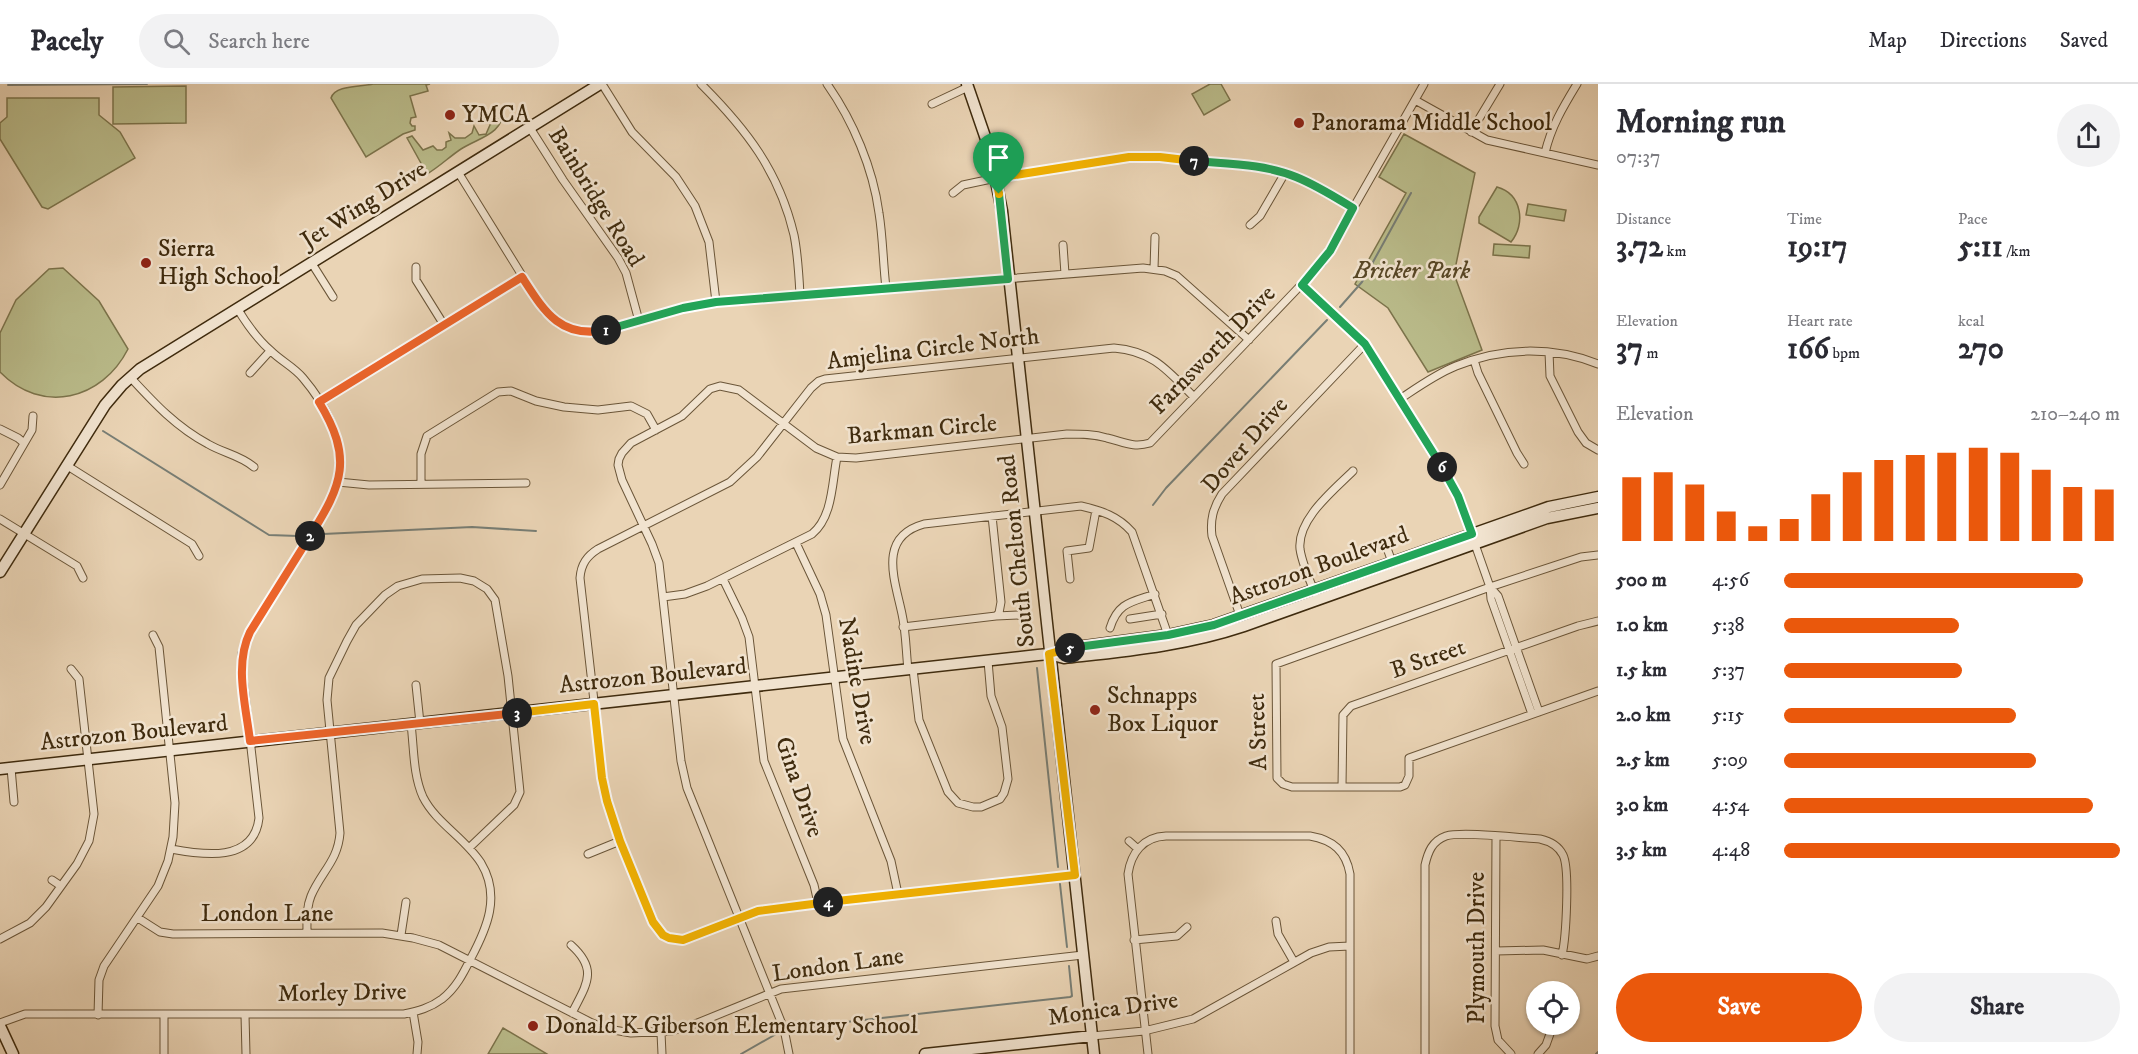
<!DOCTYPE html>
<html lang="en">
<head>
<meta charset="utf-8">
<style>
	body { margin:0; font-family:"IM FELL DW Pica",serif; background:#f2f2f3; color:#2b2b33; height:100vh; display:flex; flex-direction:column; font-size:22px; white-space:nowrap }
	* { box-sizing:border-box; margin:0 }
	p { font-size:20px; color:#7c7c81 }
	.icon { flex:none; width:33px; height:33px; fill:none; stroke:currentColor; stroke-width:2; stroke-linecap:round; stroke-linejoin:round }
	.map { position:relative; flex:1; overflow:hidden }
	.panel { display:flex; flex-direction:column; background:#fff; width:540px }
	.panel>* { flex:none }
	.fabs { position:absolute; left:1526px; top:897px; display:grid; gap:12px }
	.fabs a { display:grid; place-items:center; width:54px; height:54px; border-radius:50%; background:#fff; box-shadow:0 2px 4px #0004; font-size:30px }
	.pin { position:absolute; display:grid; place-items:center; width:51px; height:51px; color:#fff; margin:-62px -26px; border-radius:50% 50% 50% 0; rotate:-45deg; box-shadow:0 0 6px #0007 }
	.pin .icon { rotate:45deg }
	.km { position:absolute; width:30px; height:30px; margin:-15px; border-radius:50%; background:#222; color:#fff; font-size:16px; line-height:30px; text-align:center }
	.round { display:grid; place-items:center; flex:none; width:63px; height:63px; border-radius:32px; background:#f2f2f3 }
	.head { display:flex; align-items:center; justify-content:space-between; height:102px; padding:0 18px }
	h1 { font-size:33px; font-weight:800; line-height:45px }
	.metrics { display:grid; grid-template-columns:repeat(3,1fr); gap:9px; height:102px; padding:6px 18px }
	.metrics div { display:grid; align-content:center }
	.metrics b { font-size:30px; font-weight:800 }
	.metrics small { font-size:16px; font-weight:400 }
	.metrics p { font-size:16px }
	.chart { height:168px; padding:12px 18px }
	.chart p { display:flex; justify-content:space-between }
	.chart svg { width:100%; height:108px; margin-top:6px; stroke:#ea580c; stroke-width:6 }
	.action { display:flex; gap:12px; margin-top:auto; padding:12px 18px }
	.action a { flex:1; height:69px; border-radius:36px; background:#ea580c; color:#fff; font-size:24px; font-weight:800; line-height:69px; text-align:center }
	.action a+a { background:#f2f2f3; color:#2b2b33 }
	ul { padding:0 18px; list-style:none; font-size:20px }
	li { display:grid; grid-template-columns:96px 72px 1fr; align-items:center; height:45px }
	li i { height:15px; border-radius:8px; background:#ea580c }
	header { display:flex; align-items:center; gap:36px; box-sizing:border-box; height:84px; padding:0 30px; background:#fff; border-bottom:2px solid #e1e1e2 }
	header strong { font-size:28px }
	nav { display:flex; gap:33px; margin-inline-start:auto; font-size:21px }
	.search { width:420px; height:54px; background:#f2f2f3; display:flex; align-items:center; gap:15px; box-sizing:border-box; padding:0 21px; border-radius:33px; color:#7c7c81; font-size:22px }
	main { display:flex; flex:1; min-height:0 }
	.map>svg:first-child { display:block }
	.green { fill:#babc8b; stroke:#7c744c; stroke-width:1.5 }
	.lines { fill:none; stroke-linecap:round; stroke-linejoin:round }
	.stream { stroke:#787e75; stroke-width:2 }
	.street-casing { stroke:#6a5538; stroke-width:9 }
	.secondary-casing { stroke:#3f2b0e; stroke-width:13 }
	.street { stroke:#f1e3cf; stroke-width:7 }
	.secondary { stroke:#f1e3cf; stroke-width:10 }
	.split-1-casing { stroke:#fff; stroke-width:12 }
	.split-2-casing { stroke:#fff; stroke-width:12 }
	.split-3-casing { stroke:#fff; stroke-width:12 }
	.split-4-casing { stroke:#fff; stroke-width:12 }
	.split-5-casing { stroke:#fff; stroke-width:12 }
	.split-6-casing { stroke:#fff; stroke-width:12 }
	.split-7-casing { stroke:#fff; stroke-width:12 }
	.split-8-casing { stroke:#fff; stroke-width:12 }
	.split-1 { stroke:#22a559; stroke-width:8 }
	.split-2 { stroke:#f0652b; stroke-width:8 }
	.split-3 { stroke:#f0652b; stroke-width:8 }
	.split-4 { stroke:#f5b400; stroke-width:8 }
	.split-5 { stroke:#f5b400; stroke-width:8 }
	.split-6 { stroke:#22a559; stroke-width:8 }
	.split-7 { stroke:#22a559; stroke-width:8 }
	.split-8 { stroke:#f5b400; stroke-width:8 }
	.poi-dot { fill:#8f2418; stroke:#f1e3cf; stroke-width:2 }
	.labels { text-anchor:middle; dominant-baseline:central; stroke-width:5; stroke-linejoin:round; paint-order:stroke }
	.poi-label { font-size:24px; fill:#3f2b0e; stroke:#f1e3cf; text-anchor:start }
	.street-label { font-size:24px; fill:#3f2b0e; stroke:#f1e3cf }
	.park-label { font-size:24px; font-style:italic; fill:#584827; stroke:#f1e3cf }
</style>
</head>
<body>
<header>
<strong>Pacely</strong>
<div class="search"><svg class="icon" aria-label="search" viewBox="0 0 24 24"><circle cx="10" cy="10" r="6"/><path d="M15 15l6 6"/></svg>Search here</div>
<nav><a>Map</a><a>Directions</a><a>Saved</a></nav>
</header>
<main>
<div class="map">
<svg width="1598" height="970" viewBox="0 0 1598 970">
	<rect width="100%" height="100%" fill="#ead4b5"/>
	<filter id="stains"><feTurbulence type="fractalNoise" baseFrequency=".00333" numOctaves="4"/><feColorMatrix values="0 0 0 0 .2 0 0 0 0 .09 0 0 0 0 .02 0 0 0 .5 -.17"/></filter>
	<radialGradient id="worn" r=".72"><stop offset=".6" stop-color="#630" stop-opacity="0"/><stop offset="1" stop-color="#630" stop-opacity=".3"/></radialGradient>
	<path class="green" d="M373,0H430L426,1L428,7L410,12L416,33L411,34L410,39L412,42H415V46L403,50L366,73L331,14C335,1 360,3 373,0Z
		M1210,0H1221L1230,16L1204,31L1192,10Z
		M186,2V39L113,40V3Z
		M7,14H99V31L120,48L135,74L48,125L42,123L0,55V39L7,33Z
		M498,26H503C504,50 478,54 461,65C449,73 439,83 427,90L407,54L412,52L423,66L433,62L437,66H442L446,63V58L451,56L449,49L455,54H465L472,49L474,42L479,51L486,50L490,41L494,36L490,28Z
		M1404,50L1475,89L1454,190L1482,266L1428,288L1388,224L1355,200L1406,109L1379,93Z
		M1497,103C1522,110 1526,140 1511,158L1479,139V133Z
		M1528,120L1566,126L1564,137L1526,131Z
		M1494,160L1530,162L1529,174L1493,171Z
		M63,184L99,217L128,265C102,316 42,331 0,288V249L16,216L49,185Z
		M503,944L547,970H488Z"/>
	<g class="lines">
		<path class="stream" d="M8,1L147,0
			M1340,223L1362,198L1411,109
			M103,347L269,451L298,452
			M1153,421L1166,404L1327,236
			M323,450L472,443L536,447
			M1037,584L1058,783
			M1060,800L1067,863
			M792,944L1070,913L1072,912L1069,882
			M741,970L778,949
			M1596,970L1598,968"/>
		<g class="street-casing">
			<path id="street" d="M602,0L632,48L676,93L695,122L709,158L716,218
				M701,0C746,45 779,87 794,151C798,171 799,191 800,211
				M827,0C853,37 873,84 879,129C883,154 883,179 886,204
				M1415,16L1487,56L1598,81
				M932,20L968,3
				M530,44L563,96L618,174L626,189L639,237
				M1471,48L1500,0
				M1545,69C1551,43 1563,23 1577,0
				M458,88L544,227L558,239L567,243L584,247H594L639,237L683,224L716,218L1143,184L1165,187L1177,192L1249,256
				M953,109L963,101L996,94L1129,73H1160L1272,85L1297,93L1353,124
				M1250,141L1260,132L1285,89
				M1063,161L1065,190
				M311,178L333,213
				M416,183V196L444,241
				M1154,185L1155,153
				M1302,201L1356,251L1370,268L1458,412L1490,503L1491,515L1532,630
				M1549,268L1550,292L1578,348L1586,359L1598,366
				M1474,276L1478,289L1517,369L1524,380
				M250,289L270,267
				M130,293C154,319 176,343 208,360C223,369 240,371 254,383
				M1400,315C1418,303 1436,290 1456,282C1502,263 1552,262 1598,280
				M319,318L522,193
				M0,345L18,354L24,359
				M66,381L192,460L199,472
				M338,398L369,401L526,399
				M421,400V370L427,352L498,308L511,307L536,317L564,323L598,326L631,322L647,330L656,346
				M0,401L32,346L33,332
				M0,435L77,482L83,494
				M796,459L820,510L826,531L843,655L891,777L898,810
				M1388,467L1392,478
				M1598,471L1581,473L1490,503L1276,580L1277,694L1283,700L1292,703H1400L1405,701L1409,692V674L1598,607
				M723,495L742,534L749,553L764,677L814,801L818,819
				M1070,495L1067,467L1089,464L1096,426
				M1490,503L1498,512L1539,628
				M1315,509C1309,495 1302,479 1300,465C1297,435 1334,406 1353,387
				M663,513L685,510L707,502L812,450C833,433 832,398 837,373
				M996,532L1021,531
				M1241,534L1212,452C1210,436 1213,424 1222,410L1365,260
				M1130,535L1162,530
				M903,543L996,532L999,529L1001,518L992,432
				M1110,544C1118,518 1132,518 1155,510
				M913,585L919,636L948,708L958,719L973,723H981L1000,715L1004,709L1008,695L1002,643L991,612L988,577
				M908,586C906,567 906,548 902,530C895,496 877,453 924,440L1081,422C1102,427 1118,432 1132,448L1168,551
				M416,601L420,639
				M11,684L14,718
				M1342,703L1343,631L1351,622L1578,542L1598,537
				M1496,753L1495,942L1498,956L1511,970
				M1129,757L1138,765
				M171,765C203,771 254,779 259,734L242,585V569L250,548L327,425C352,377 336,333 303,294C294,283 281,277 271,267C257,255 246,239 237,224
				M588,770L620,757
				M1075,791L774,824L758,827L683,856L669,854L657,845L620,757L604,705L580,494C581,480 587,472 598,465L730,398L757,373L811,304L819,297L825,295L1114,264C1153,267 1168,287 1194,313
				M52,796L61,802
				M138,834L160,848L173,850L382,849L413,854L439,861L592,939L608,945L631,949L672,947L695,940L781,905L1083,871
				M1276,837L1278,850L1294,878
				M307,849C307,837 306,824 311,812C321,788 338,777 340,749L327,616L329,594L347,557L356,541L385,511L398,502L422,495L460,494L474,497L487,505L495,516L508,592L520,708L514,721L469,764
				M401,851L406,818
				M0,855L30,839L46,823L77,780L89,757L94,730L79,595L71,585
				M1134,856L1177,852L1187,843
				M571,861C599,886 586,901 572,929
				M1496,867L1543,866L1587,875L1598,872
				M413,928L418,958L417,970
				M98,931L99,896L104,882L158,802L168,777L173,753L175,719L159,563L153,551
				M164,931V970
				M245,931L246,970
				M0,939L25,930H404C418,927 430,924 442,915C456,904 463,890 471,874C487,844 501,812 481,779C465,754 436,739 423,713C413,691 414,664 411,640
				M661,949L662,970
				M1092,952L1144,947L1193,935L1311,869L1329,863L1350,862
				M789,970L784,945L687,704L681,677L659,479L652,460L622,396L618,381L619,375L622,369L631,359L682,332L710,305L720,302L739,306L816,364L837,373L856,374L1067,350C1081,350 1094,350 1107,354C1124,358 1133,364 1150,359L1322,179L1424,0
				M1148,970L1128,790C1131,769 1143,753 1166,752H1310C1333,756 1346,767 1350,790V970
				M1425,970V781C1428,768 1432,757 1446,752C1462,747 1520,754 1540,755C1549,757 1558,761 1563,771C1570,785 1566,854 1562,871
				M1538,970L1546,961L1551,947"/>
		</g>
		<g class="secondary-casing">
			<path id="secondary" d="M967,0L990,67L1002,127L1094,970
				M0,488L105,321L122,301L140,285L600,0
				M1049,570L1064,574C1126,567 1184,562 1244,542L1547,434L1598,424
				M0,685L1038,571L1049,570L1062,565L1168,551L1214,541L1549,423L1598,413
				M0,942L13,970
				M925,970L1092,952"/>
		</g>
		<use href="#street" class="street"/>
		<use href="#secondary" class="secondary"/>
	</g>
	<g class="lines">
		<g class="split-1-casing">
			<path id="split-1" d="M606,246L683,224L716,218L1008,195L999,110"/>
		</g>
		<g class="split-2-casing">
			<path id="split-2" d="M310,452C343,400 353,374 319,318L522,193C544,227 560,255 606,246"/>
		</g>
		<g class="split-3-casing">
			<path id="split-3" d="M310,452L250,548C234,581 246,622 250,657L517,629"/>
		</g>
		<g class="split-4-casing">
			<path id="split-4" d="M517,629L594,620L602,694L607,717L620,757L653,838L663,851L669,854L683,856L758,827L828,818"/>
		</g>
		<g class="split-5-casing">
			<path id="split-5" d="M828,818L1075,791L1049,570L1070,564"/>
		</g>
		<g class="split-6-casing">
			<path id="split-6" d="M1070,564L1168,551L1214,541L1472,450L1458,412L1442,383"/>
		</g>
		<g class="split-7-casing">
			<path id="split-7" d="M1194,77C1228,80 1265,80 1296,93C1316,101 1335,113 1353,124L1330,167L1302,201L1365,260L1442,383"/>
		</g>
		<g class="split-8-casing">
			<path id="split-8" d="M999,110L996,94L1129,73H1160L1194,77"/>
		</g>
		<use href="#split-1" class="split-1"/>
		<use href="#split-2" class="split-2"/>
		<use href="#split-3" class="split-3"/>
		<use href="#split-4" class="split-4"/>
		<use href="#split-5" class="split-5"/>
		<use href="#split-6" class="split-6"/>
		<use href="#split-7" class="split-7"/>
		<use href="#split-8" class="split-8"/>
	</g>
	<g class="poi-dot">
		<circle cx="450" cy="31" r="6"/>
		<circle cx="1299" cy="39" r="6"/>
		<circle cx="146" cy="179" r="6"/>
		<circle cx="1095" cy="626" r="6"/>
		<circle cx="533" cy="942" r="6"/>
	</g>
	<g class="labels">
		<g class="poi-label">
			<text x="462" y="31">YMCA</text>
			<text x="1311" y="39">Panorama Middle School</text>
			<text x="158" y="165">Sierra<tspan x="158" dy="28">High School</tspan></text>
			<text x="1107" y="612">Schnapps<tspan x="1107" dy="28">Box Liquor</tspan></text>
			<text x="545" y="942">Donald K Giberson Elementary School</text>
		</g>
		<g class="street-label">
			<text transform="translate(596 113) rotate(58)">Bainbridge Road</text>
			<text transform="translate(364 121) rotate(-32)">Jet Wing Drive</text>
			<text transform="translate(933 265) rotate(-7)">Amjelina Circle North</text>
			<text transform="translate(1213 266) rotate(-46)">Farnsworth Drive</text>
			<text transform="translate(922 346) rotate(-5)">Barkman Circle</text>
			<text transform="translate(1245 361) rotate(-49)">Dover Drive</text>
			<text transform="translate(1017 467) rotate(-96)">South Chelton Road</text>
			<text transform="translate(1319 482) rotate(-20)">Astrozon Boulevard</text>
			<text transform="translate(1428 575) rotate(-19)">B Street</text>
			<text transform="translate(653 592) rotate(-6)">Astrozon Boulevard</text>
			<text transform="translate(857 597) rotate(80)">Nadine Drive</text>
			<text transform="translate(1258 648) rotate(-92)">A Street</text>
			<text transform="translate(134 649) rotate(-6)">Astrozon Boulevard</text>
			<text transform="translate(799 703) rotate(71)">Gina Drive</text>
			<text x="267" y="830">London Lane</text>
			<text transform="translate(1477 864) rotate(-90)">Plymouth Drive</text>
			<text transform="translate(838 881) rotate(-8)">London Lane</text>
			<text transform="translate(342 909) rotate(-1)">Morley Drive</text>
			<text transform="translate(1113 925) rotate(-8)">Monica Drive</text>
		</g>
		<g class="park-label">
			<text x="1412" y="187">Bricker Park</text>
		</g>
	</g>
	<rect width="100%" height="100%" filter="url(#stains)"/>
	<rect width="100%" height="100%" fill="url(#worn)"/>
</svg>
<div class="fabs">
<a><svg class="icon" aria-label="locate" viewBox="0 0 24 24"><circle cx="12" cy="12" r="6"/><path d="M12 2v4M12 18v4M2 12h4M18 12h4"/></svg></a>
</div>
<div class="pin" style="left:999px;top:110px;background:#1e9e55"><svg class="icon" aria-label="arrive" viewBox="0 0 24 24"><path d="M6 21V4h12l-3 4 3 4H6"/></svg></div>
<b class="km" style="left:606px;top:246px">1</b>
<b class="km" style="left:310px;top:452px">2</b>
<b class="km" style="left:517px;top:629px">3</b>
<b class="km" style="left:828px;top:818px">4</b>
<b class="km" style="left:1070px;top:564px">5</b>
<b class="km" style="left:1442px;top:383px">6</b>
<b class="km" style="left:1194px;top:77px">7</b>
</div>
<section class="panel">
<div class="head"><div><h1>Morning run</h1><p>07:37</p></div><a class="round"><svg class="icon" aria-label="share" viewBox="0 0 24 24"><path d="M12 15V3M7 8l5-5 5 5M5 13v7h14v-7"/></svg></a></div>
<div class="metrics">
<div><p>Distance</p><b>3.72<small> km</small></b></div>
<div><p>Time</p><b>19:17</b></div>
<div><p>Pace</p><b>5:11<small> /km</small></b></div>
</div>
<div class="metrics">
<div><p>Elevation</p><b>37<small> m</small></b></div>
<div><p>Heart rate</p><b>166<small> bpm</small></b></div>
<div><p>kcal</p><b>270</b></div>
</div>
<div class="chart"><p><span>Elevation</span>210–240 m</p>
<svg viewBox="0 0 160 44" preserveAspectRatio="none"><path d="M5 44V18M15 44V16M25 44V21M35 44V32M45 44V38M55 44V35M65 44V25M75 44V16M85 44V11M95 44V9M105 44V8M115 44V6M125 44V8M135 44V15M145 44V22M155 44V23"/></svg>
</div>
<ul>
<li><b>500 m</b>4:56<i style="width:89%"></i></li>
<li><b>1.0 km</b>5:38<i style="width:52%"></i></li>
<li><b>1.5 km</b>5:37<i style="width:53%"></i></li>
<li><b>2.0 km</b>5:15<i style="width:69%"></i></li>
<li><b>2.5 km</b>5:09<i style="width:75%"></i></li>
<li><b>3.0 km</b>4:54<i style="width:92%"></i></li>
<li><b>3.5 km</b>4:48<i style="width:100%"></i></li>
</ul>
<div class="action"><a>Save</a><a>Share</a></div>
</section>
</main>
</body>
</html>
